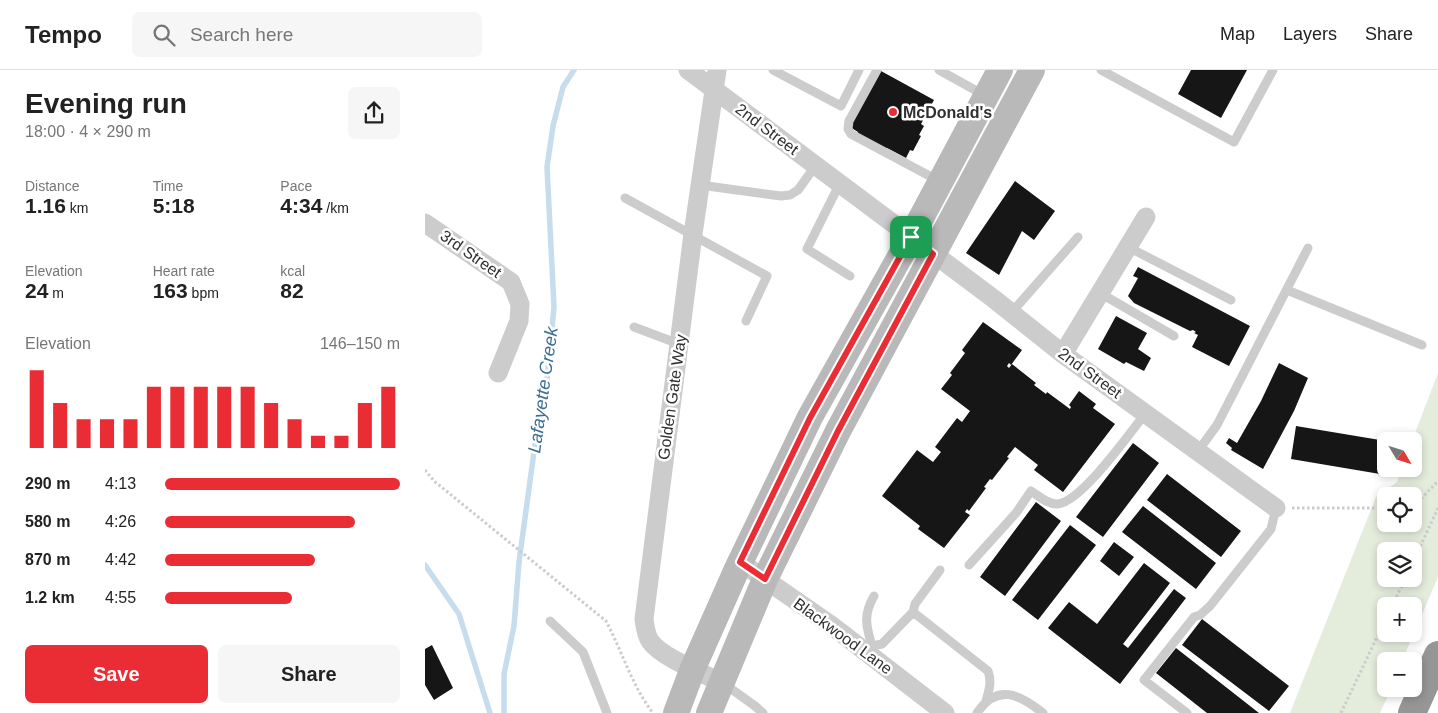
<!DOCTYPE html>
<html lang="en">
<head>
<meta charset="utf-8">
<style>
	body { margin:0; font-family:Arial,sans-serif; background:#f6f6f6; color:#222; height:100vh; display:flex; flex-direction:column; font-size:19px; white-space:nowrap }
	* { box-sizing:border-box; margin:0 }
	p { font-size:16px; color:#767676 }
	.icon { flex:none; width:28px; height:28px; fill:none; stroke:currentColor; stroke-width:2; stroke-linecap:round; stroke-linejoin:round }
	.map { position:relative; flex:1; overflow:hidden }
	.drawer { display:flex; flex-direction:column; background:#fff; width:425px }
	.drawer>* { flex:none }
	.needle { width:32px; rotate:128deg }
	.fabs { position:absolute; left:952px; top:362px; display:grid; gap:10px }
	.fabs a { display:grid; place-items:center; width:45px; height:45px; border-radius:8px; background:#fff; box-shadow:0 2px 8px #0003; font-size:25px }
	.pin { position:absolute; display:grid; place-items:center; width:42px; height:42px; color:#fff; margin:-21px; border-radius:10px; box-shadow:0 2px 8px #0006 }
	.round { display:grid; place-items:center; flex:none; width:52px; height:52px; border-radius:8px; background:#f6f6f6 }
	.summary { display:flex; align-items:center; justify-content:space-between; height:85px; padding:0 25px }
	h1 { font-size:28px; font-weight:600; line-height:38px }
	.stats { display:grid; grid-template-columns:repeat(3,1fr); gap:8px; height:85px; padding:5px 25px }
	.stats div { display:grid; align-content:center }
	.stats b { font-size:21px; font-weight:600 }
	.stats small { font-size:14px; font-weight:400 }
	.stats p { font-size:14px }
	.chart { height:140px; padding:10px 25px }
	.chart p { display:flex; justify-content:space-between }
	.chart svg { width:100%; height:90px; margin-top:5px; stroke:#ea2c35; stroke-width:6 }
	.primary-button { display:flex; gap:10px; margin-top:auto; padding:10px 25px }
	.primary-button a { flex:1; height:58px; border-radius:8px; background:#ea2c35; color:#fff; font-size:20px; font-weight:600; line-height:58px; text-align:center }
	.primary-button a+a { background:#f6f6f6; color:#222 }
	ul { padding:0 25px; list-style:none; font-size:16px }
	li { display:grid; grid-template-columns:80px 60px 1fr; align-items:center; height:38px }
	li i { height:12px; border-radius:6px; background:#ea2c35 }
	header { display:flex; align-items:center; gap:30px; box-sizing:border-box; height:70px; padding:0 25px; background:#fff; border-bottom:1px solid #e0e0e0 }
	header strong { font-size:24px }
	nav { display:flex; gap:28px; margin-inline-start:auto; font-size:18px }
	.search { width:350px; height:45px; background:#f6f6f6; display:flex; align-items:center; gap:12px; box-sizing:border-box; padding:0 18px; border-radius:8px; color:#767676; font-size:19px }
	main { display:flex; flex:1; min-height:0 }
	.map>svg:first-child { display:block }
	.green { fill:#e4ecdc; fill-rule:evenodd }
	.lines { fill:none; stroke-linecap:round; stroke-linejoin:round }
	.stream { stroke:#c7dded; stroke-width:5.5 }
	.building { fill:#161616 }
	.path { stroke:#ccc; stroke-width:3; stroke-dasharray:2.5 2.5; stroke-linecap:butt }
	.service { stroke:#ccc; stroke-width:9 }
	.minor { stroke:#ccc; stroke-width:19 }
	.secondary { stroke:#b9b9b9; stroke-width:26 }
	.motorway { stroke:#969696; stroke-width:28 }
	.route-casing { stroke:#fff; stroke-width:10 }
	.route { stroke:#ea2c35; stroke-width:6 }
	.poi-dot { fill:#ea2c35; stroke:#fff; stroke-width:2 }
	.labels { text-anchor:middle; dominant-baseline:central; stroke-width:5; stroke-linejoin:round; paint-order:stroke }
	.poi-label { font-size:16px; font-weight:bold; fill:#2f2f2f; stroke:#fff; text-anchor:start }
	.street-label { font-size:16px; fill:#2f2f2f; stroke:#fff }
	.water-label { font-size:18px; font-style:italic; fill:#3a6e93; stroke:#fff }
</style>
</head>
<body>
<header>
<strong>Tempo</strong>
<div class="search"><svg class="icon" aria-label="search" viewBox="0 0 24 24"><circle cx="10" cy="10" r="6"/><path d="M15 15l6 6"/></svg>Search here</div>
<nav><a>Map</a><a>Layers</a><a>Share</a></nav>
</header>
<main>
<section class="drawer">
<div class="summary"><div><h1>Evening run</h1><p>18:00 · 4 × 290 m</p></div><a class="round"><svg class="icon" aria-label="share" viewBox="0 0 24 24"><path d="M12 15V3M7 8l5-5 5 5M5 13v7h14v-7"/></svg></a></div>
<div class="stats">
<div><p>Distance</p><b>1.16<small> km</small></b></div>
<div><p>Time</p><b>5:18</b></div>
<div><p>Pace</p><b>4:34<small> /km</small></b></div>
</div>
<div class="stats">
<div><p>Elevation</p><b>24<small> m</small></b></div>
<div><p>Heart rate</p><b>163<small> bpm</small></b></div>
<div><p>kcal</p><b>82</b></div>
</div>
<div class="chart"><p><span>Elevation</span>146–150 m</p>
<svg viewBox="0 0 160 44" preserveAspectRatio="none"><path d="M5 44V6M15 44V22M25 44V30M35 44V30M45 44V30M55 44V14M65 44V14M75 44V14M85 44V14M95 44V14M105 44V22M115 44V30M125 44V38M135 44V38M145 44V22M155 44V14"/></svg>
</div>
<ul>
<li><b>290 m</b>4:13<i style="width:100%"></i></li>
<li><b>580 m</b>4:26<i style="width:81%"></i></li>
<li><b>870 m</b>4:42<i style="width:64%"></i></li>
<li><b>1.2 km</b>4:55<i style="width:54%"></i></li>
</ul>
<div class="primary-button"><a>Save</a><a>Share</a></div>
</section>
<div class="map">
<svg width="1013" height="643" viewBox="0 0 1013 643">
	<rect width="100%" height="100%" fill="#fff"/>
	<path class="green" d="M1013,303V507L977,591H961V619H966L955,643H865L951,427L972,412L977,399H989V371H987ZM961,426H989V454H961ZM961,481H989V509H961ZM961,536H989V564H961Z"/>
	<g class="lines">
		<path class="stream" d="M0,495L34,544L65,643
			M79,643V604L89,556L94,492L111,367L121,320L129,237L122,97L128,56L138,17L149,0"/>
	</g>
	<path class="building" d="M766,0H822L796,48L753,24Z
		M456,1L509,30L496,54L499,56L494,65L496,66L488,81L485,80L481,88L462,78L461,80L432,64L433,62L425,57Z
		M590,111L630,141L609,170L597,161L574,205L541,183Z
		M713,197L825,256L804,296L767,277L773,265L769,263L771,262L768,260L765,261L709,233L703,226L713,208L708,206Z
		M691,246L722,263L713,279L726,288L719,301L701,292L699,294L673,279Z
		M558,252L597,280L586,295L584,293L582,296L584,298L587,294L611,313L609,315L621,324L622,322L645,339L646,337L644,335L654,321L671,334L668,338L690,354L638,422L609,400L613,395L590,377L582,387L584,388L567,410L565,409L559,417L561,418L544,441L542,439L540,442L545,445L519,478L493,459L495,456L457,426L492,380L508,392L516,382L510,377L532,348L537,352L545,341L516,319L527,305L525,303L540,283L537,280Z
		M854,293L883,308L869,341L838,399L806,380L807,378L801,373L804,368L812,373L836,331Z
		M871,356L961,371V405L866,389Z
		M708,373L734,393L678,467L651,447Z
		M742,404L816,461L796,487L722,430Z
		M611,432L636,451L580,526L555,507Z
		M718,436L791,493L771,519L697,462Z
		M645,455L671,475L613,550L587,530Z
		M689,472L709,487L694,506L675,491Z
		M719,493L745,513L698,574L703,578L749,519L761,528L695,614L623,558L644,532L672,554Z
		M777,549L864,616L844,641L757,575Z
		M7,575L28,618L9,630L0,615V579Z
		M751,578L834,643H782L731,603Z"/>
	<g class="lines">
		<path class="path" d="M0,400L9,411L181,551C197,581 207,616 228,643
			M989,436L1013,411
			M867,438H961
			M989,490L1013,438
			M967,536L980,509
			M916,643L961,548"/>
		<path class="service" d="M348,0L416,36L434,0
			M452,0L424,51L423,59L426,64L514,111
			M514,0L559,25
			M676,0L809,72L848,0
			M415,113L382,179L425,206
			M275,115L356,126L365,125L373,120L391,95
			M200,128L342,206L321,251
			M703,177L806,230
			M862,220L997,275
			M675,223L749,266
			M586,243L653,167
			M209,257L254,274
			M773,381L792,355L883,178
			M544,495L591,443L606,421C614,426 623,435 633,434C657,431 704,364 720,344
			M488,542L563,601C567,612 564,620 561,631
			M125,551L158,582L182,643
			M447,576L457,574L488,542L490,534L515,500
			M444,580L447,576C441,556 438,545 449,526
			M298,613L330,636L338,643
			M552,643C572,613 594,624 618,643
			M762,643L719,610L769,547L775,545L785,536L846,459L851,438"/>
		<path class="minor" d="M263,0L569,229L638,284L851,438
			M292,0L268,164L219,549C220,557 221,565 225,571C237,588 278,603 297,613
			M0,153L86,212L95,234L94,251L73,303
			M638,284L721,147
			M315,492L406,555L520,643"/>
		<path class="secondary" d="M251,643L268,598L311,501L385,347L486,167L575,0
			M284,643L340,509L413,361L607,0"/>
		<path class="motorway" d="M987,643L1013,585"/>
	</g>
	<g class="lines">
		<g class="route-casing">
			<path id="route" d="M486,167L508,184L413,361L340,509L315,492L385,348Z"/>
		</g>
		<use href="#route" class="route"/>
	</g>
	<circle class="poi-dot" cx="468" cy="42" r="5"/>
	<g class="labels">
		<g class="poi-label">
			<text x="478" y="42">McDonald's</text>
		</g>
		<g class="street-label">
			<text transform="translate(342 59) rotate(37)">2nd Street</text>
			<text transform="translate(46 184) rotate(35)">3rd Street</text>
			<text transform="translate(665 303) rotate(36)">2nd Street</text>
			<text transform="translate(247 327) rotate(-82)">Golden Gate Way</text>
			<text transform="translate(418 566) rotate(36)">Blackwood Lane</text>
		</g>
		<g class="water-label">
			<text transform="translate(118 320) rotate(-82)">Lafayette Creek</text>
		</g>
	</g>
</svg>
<div class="fabs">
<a><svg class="needle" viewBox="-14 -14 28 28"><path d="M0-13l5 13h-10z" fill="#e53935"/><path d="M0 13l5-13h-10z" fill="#767676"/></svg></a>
<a><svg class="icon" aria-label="locate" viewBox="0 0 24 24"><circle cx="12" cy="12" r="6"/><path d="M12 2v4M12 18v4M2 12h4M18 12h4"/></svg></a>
<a><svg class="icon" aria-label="layers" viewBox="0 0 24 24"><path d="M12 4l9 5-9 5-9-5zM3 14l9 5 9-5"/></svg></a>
<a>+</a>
<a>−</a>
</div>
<div class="pin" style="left:486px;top:167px;background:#1e9e55"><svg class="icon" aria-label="arrive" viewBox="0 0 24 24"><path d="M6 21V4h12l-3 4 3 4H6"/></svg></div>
</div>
</main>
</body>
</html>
